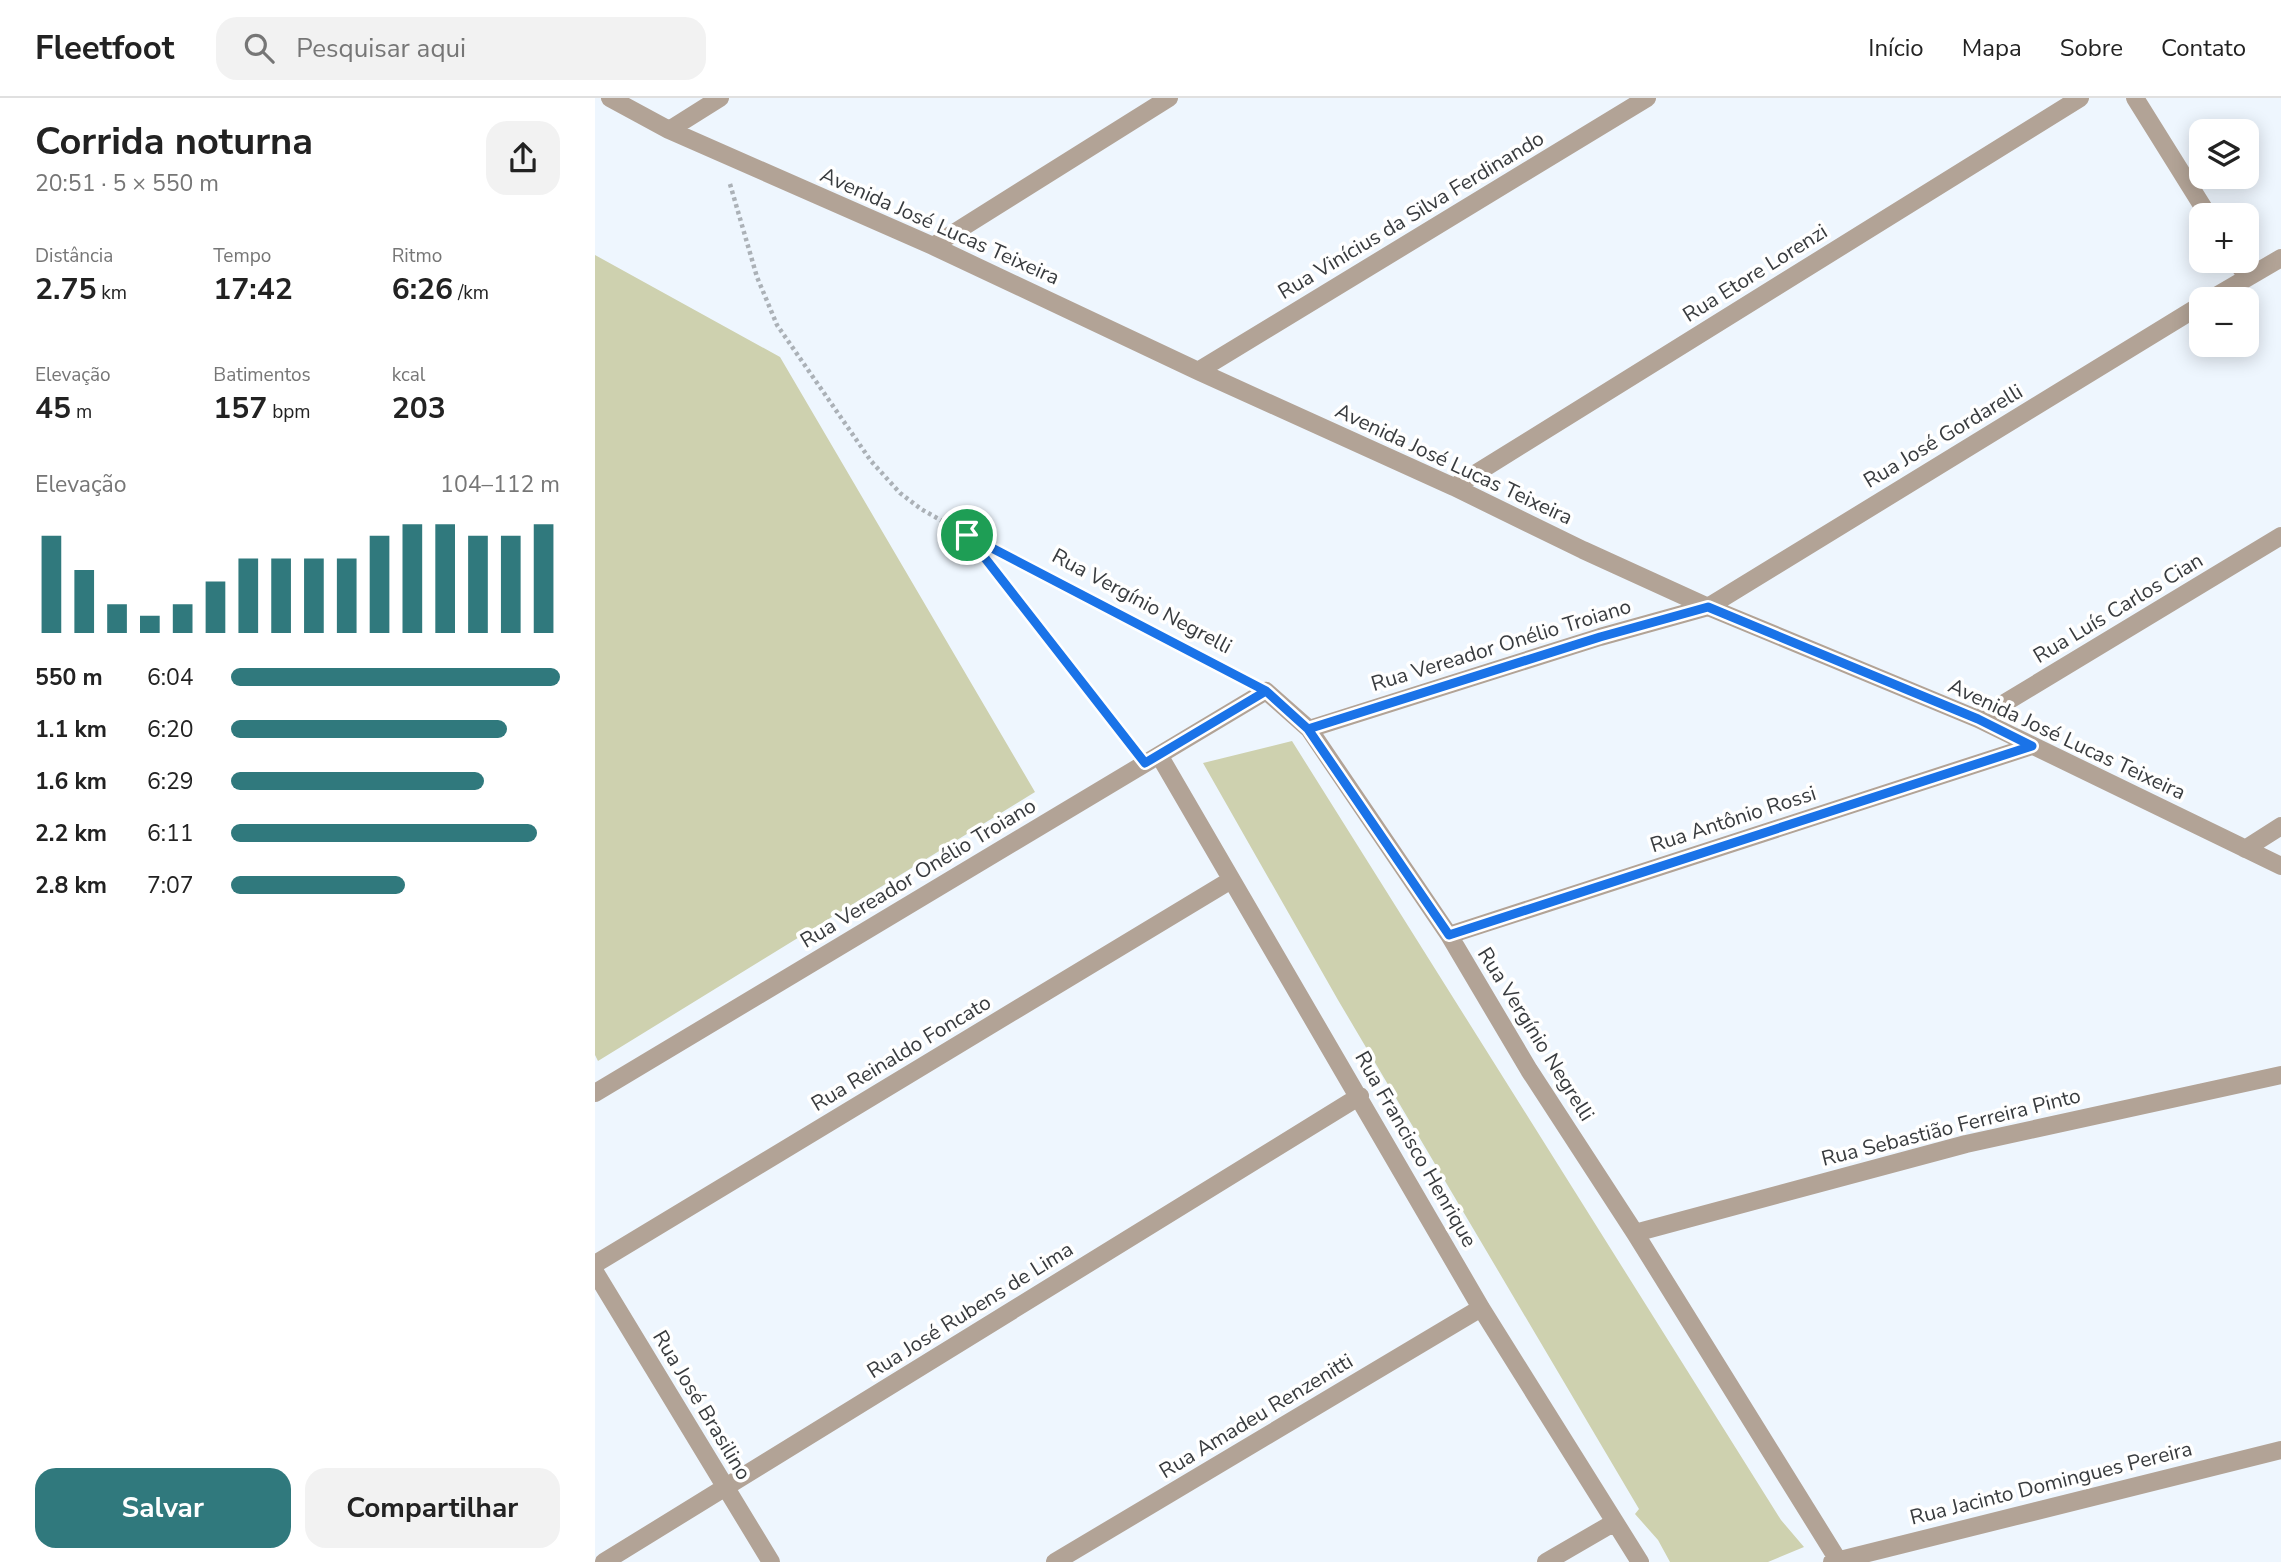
<!DOCTYPE html>
<html lang="pt">
<head>
<meta charset="utf-8">
<style>
	body { margin:0; font-family:"Nunito Sans",sans-serif; background:#f2f2f2; color:#222; height:100vh; display:flex; flex-direction:column; font-size:26px; white-space:nowrap }
	* { box-sizing:border-box; margin:0 }
	p { font-size:23px; color:#767676 }
	.icon { flex:none; width:38px; height:38px; fill:none; stroke:currentColor; stroke-width:2; stroke-linecap:round; stroke-linejoin:round }
	.map { position:relative; flex:1; overflow:hidden }
	.sheet { display:flex; flex-direction:column; background:#fff; width:595px }
	.sheet>* { flex:none }
	.buttons { position:absolute; left:1594px; top:21px; display:grid; gap:14px }
	.buttons a { display:grid; place-items:center; width:70px; height:70px; border-radius:14px; background:#fff; box-shadow:0 4px 18px #0003; font-size:35px }
	.pin { position:absolute; display:grid; place-items:center; width:60px; height:60px; color:#fff; margin:-30px; border:4px solid #fff; border-radius:50%; box-shadow:0 2px 7px #0007 }
	.round { display:grid; place-items:center; flex:none; width:74px; height:74px; border-radius:21px; background:#f2f2f2 }
	.overview { display:flex; align-items:center; justify-content:space-between; height:119px; padding:0 35px }
	h1 { font-size:38px; font-weight:700; line-height:52px }
	.figures { display:grid; grid-template-columns:repeat(3,1fr); gap:10px; height:119px; padding:7px 35px }
	.figures div { display:grid; align-content:center }
	.figures b { font-size:30px; font-weight:700 }
	.figures small { font-size:19px; font-weight:400 }
	.figures p { font-size:19px }
	.chart { height:196px; padding:14px 35px }
	.chart p { display:flex; justify-content:space-between }
	.chart svg { width:100%; height:126px; margin-top:7px; stroke:#30797d; stroke-width:6 }
	.cta { display:flex; gap:14px; margin-top:auto; padding:14px 35px }
	.cta a { flex:1; height:80px; border-radius:21px; background:#30797d; color:#fff; font-size:28px; font-weight:700; line-height:80px; text-align:center }
	.cta a+a { background:#f2f2f2; color:#222 }
	ul { padding:0 35px; list-style:none; font-size:23px }
	li { display:grid; grid-template-columns:112px 84px 1fr; align-items:center; height:52px }
	li i { height:18px; border-radius:9px; background:#30797d }
	header { display:flex; align-items:center; gap:42px; box-sizing:border-box; height:98px; padding:0 35px; background:#fff; border-bottom:2px solid #e0e0e0 }
	header strong { font-size:33px }
	nav { display:flex; gap:38px; margin-inline-start:auto; font-size:24px }
	.search { width:490px; height:63px; background:#f2f2f2; display:flex; align-items:center; gap:18px; box-sizing:border-box; padding:0 24px; border-radius:21px; color:#767676; font-size:26px }
	main { display:flex; flex:1; min-height:0 }
	.map>svg:first-child { display:block }
	.green { fill:#ced1af }
	.lines { fill:none; stroke-linecap:round; stroke-linejoin:round }
	.path { stroke:#abb1b7; stroke-width:4.5; stroke-dasharray:3.5 3.5; stroke-linecap:butt }
	.street { stroke:#b2a396; stroke-width:18 }
	.route-casing { stroke:#fff; stroke-width:14 }
	.route { stroke:#1a73e8; stroke-width:9 }
	.labels { text-anchor:middle; dominant-baseline:central; stroke-width:7; stroke-linejoin:round; paint-order:stroke }
	.street-label { font-size:21px; fill:#393c3f; stroke:#fff }
</style>
</head>
<body>
<header>
<strong>Fleetfoot</strong>
<div class="search"><svg class="icon" aria-label="search" viewBox="0 0 24 24"><circle cx="10" cy="10" r="6"/><path d="M15 15l6 6"/></svg>Pesquisar aqui</div>
<nav><a>Início</a><a>Mapa</a><a>Sobre</a><a>Contato</a></nav>
</header>
<main>
<section class="sheet">
<div class="overview"><div><h1>Corrida noturna</h1><p>20:51 · 5 × 550 m</p></div><a class="round"><svg class="icon" aria-label="share" viewBox="0 0 24 24"><path d="M12 15V3M7 8l5-5 5 5M5 13v7h14v-7"/></svg></a></div>
<div class="figures">
<div><p>Distância</p><b>2.75<small> km</small></b></div>
<div><p>Tempo</p><b>17:42</b></div>
<div><p>Ritmo</p><b>6:26<small> /km</small></b></div>
</div>
<div class="figures">
<div><p>Elevação</p><b>45<small> m</small></b></div>
<div><p>Batimentos</p><b>157<small> bpm</small></b></div>
<div><p>kcal</p><b>203</b></div>
</div>
<div class="chart"><p><span>Elevação</span>104–112 m</p>
<svg viewBox="0 0 160 44" preserveAspectRatio="none"><path d="M5 44V10M15 44V22M25 44V34M35 44V38M45 44V34M55 44V26M65 44V18M75 44V18M85 44V18M95 44V18M105 44V10M115 44V6M125 44V6M135 44V10M145 44V10M155 44V6"/></svg>
</div>
<ul>
<li><b>550 m</b>6:04<i style="width:100%"></i></li>
<li><b>1.1 km</b>6:20<i style="width:84%"></i></li>
<li><b>1.6 km</b>6:29<i style="width:77%"></i></li>
<li><b>2.2 km</b>6:11<i style="width:93%"></i></li>
<li><b>2.8 km</b>7:07<i style="width:53%"></i></li>
</ul>
<div class="cta"><a>Salvar</a><a>Compartilhar</a></div>
</section>
<div class="map">
<svg width="1686" height="1464" viewBox="0 0 1686 1464">
	<rect width="100%" height="100%" fill="#eef6fe"/>
	<path class="green" d="M0,157L185,259L440,694L3,963L0,957Z
		M697,643L1186,1422L1209,1449L1173,1464H1075L1063,1442L1040,1416L1044,1411L743,902L608,665Z"/>
	<g class="lines">
		<path class="path" d="M135,86L162,179L182,227L276,363L305,395L326,411L372,437L647,581
			M375,440L537,649"/>
		<path class="street" d="M15,0L74,32L338,148L603,273L859,389L988,452L1113,509L1383,621L1686,768
			M1540,0L1613,117
			M74,32L125,0
			M338,148L574,0
			M1641,163L1652,179
			M1616,201L1686,160
			M603,273L1052,0
			M859,389L1485,0
			M1383,621L1686,438
			M714,631L1005,539L1113,509L1606,207
			M564,657L886,1210L1045,1464
			M1650,751L1686,728
			M854,837L1437,648
			M0,995L671,593L714,631L854,837L934,972L1040,1135L1243,1462
			M1040,1135L1371,1046L1686,977
			M0,1166L636,782
			M0,1174L176,1464
			M9,1464L765,998
			M460,1464L886,1210
			M951,1464L1020,1424
			M1237,1464L1686,1352"/>
	</g>
	<g class="lines">
		<g class="route-casing">
			<path id="route" d="M372,437L550,665L671,593L713,631L1005,539L1113,509L1383,621L1437,648L854,837L713,631L671,593L372,437"/>
		</g>
		<use href="#route" class="route"/>
	</g>
	<g class="labels">
		<g class="street-label">
			<text transform="translate(816 117) rotate(-31)">Rua Vinícius da Silva Ferdinando</text>
			<text transform="translate(345 128) rotate(24)">Avenida José Lucas Teixeira</text>
			<text transform="translate(1160 175) rotate(-32)">Rua Etore Lorenzi</text>
			<text transform="translate(1348 338) rotate(-31)">Rua José Gordarelli</text>
			<text transform="translate(859 366) rotate(25)">Avenida José Lucas Teixeira</text>
			<text transform="translate(547 503) rotate(28)">Rua Vergínio Negrelli</text>
			<text transform="translate(1523 510) rotate(-31)">Rua Luís Carlos Cian</text>
			<text transform="translate(906 547) rotate(-17)">Rua Vereador Onélio Troiano</text>
			<text transform="translate(1472 641) rotate(25)">Avenida José Lucas Teixeira</text>
			<text transform="translate(1138 721) rotate(-18)">Rua Antônio Rossi</text>
			<text transform="translate(323 775) rotate(-31)">Rua Vereador Onélio Troiano</text>
			<text transform="translate(941 936) rotate(58)">Rua Vergínio Negrelli</text>
			<text transform="translate(306 955) rotate(-31)">Rua Reinaldo Foncato</text>
			<text transform="translate(1356 1029) rotate(-14)">Rua Sebastião Ferreira Pinto</text>
			<text transform="translate(821 1051) rotate(60)">Rua Francisco Henrique</text>
			<text transform="translate(375 1212) rotate(-32)">Rua José Rubens de Lima</text>
			<text transform="translate(107 1307) rotate(59)">Rua José Brasilino</text>
			<text transform="translate(661 1318) rotate(-31)">Rua Amadeu Renzenitti</text>
			<text transform="translate(1456 1385) rotate(-14)">Rua Jacinto Domingues Pereira</text>
		</g>
	</g>
</svg>
<div class="buttons">
<a><svg class="icon" aria-label="layers" viewBox="0 0 24 24"><path d="M12 4l9 5-9 5-9-5zM3 14l9 5 9-5"/></svg></a>
<a>+</a>
<a>−</a>
</div>
<div class="pin" style="left:372px;top:437px;background:#1e9e55"><svg class="icon" aria-label="arrive" viewBox="0 0 24 24"><path d="M6 21V4h12l-3 4 3 4H6"/></svg></div>
</div>
</main>
</body>
</html>
